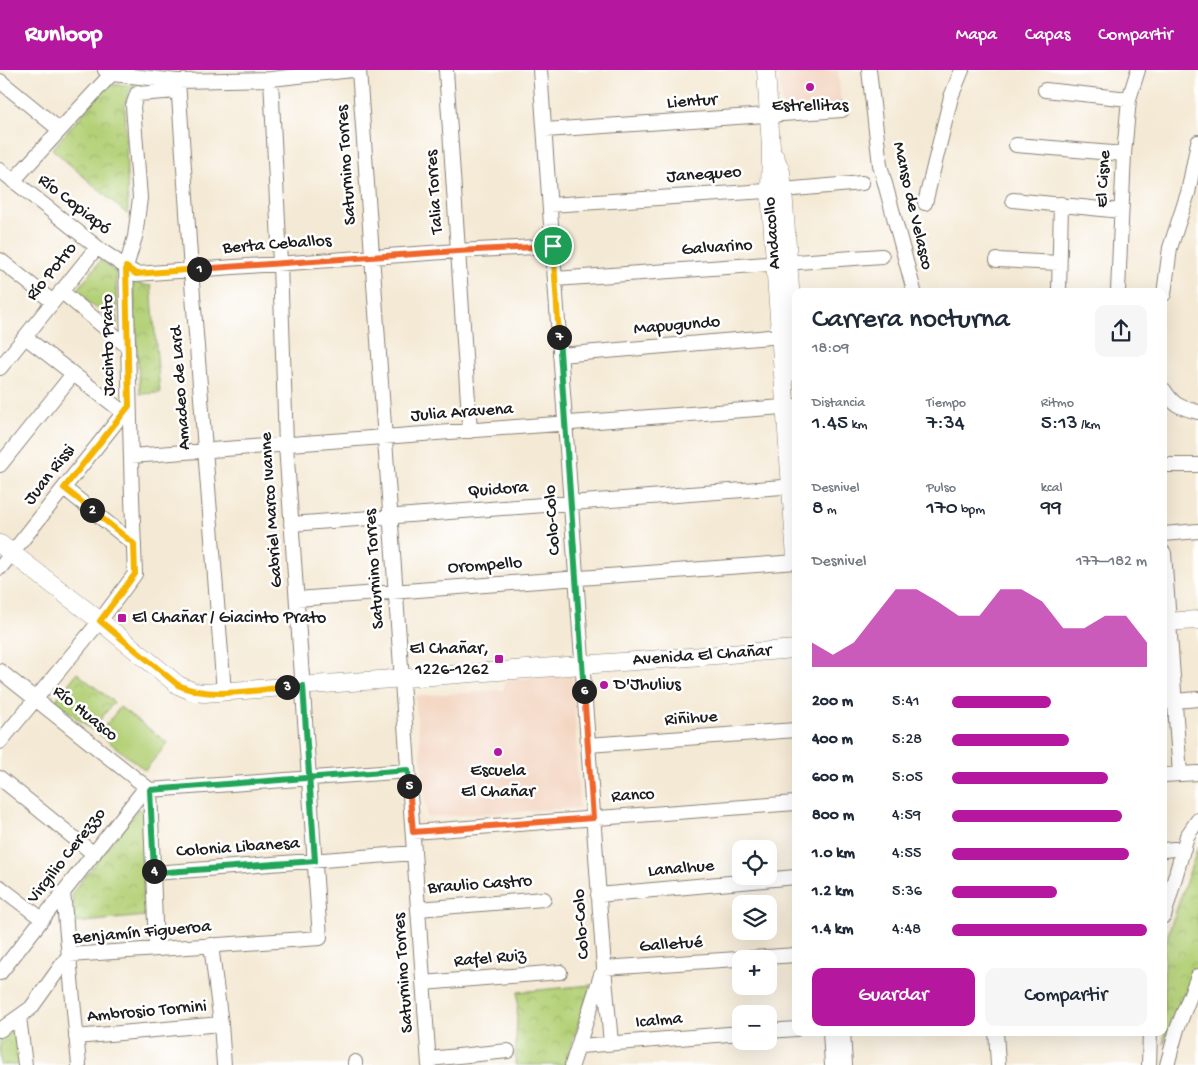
<!DOCTYPE html>
<html lang="es">
<head>
<meta charset="utf-8">
<style>
	body { margin:0; font-family:"Gochi Hand",sans-serif; background:#f6f6f7; color:#1f2937; height:100vh; display:flex; flex-direction:column; font-size:19px; white-space:nowrap }
	* { box-sizing:border-box; margin:0 }
	p { font-size:16px; color:#747a83 }
	.icon { flex:none; width:28px; height:28px; fill:none; stroke:currentColor; stroke-width:2; stroke-linecap:round; stroke-linejoin:round }
	.map { position:relative; flex:1; overflow:hidden }
	.drawer { position:absolute; left:792px; top:218px; width:375px; height:748px; display:flex; flex-direction:column; background:#fff; border-radius:10px; box-shadow:0 5px 20px #0002 }
	.drawer>* { flex:none }
	.buttons { position:absolute; left:732px; top:770px; display:grid; gap:10px }
	.buttons a { display:grid; place-items:center; width:45px; height:45px; border-radius:10px; background:#fff; box-shadow:0 5px 20px #0002; font-size:25px }
	.pin { position:absolute; display:grid; place-items:center; width:42px; height:42px; color:#fff; margin:-21px; border:2px solid #fff; border-radius:50%; box-shadow:0 1px 5px #0007 }
	.km { position:absolute; width:25px; height:25px; margin:-12px; border-radius:50%; background:#222; color:#fff; font-size:14px; line-height:25px; text-align:center }
	.round { display:grid; place-items:center; flex:none; width:52px; height:52px; border-radius:10px; background:#f6f6f7 }
	.overview { display:flex; align-items:center; justify-content:space-between; height:85px; padding:0 20px }
	h1 { font-size:28px; font-weight:600; line-height:38px }
	.metrics { display:grid; grid-template-columns:repeat(3,1fr); gap:8px; height:85px; padding:5px 20px }
	.metrics div { display:grid; align-content:center }
	.metrics b { font-size:21px; font-weight:600 }
	.metrics small { font-size:14px; font-weight:400 }
	.metrics p { font-size:14px }
	.chart { height:140px; padding:10px 20px }
	.chart p { display:flex; justify-content:space-between }
	.chart svg { width:100%; height:90px; margin-top:5px; fill:#b5179e; opacity:.7 }
	.primary-button { display:flex; gap:10px; margin-top:auto; padding:10px 20px }
	.primary-button a { flex:1; height:58px; border-radius:10px; background:#b5179e; color:#fff; font-size:20px; font-weight:600; line-height:58px; text-align:center }
	.primary-button a+a { background:#f6f6f7; color:#1f2937 }
	ul { padding:0 20px; list-style:none; font-size:16px }
	li { display:grid; grid-template-columns:80px 60px 1fr; align-items:center; height:38px }
	li i { height:12px; border-radius:6px; background:#b5179e }
	header { display:flex; align-items:center; gap:30px; box-sizing:border-box; height:70px; padding:0 25px; background:#b5179e; color:#fff }
	header strong { font-size:24px }
	nav { display:flex; gap:28px; margin-inline-start:auto; font-size:18px }
	.map>svg:first-child { display:block }
	.built { fill:#f3d4bf }
	.park { fill:url(#park-crowns); stroke:#687649 }
	.pitch { fill:#b3d076; stroke:#687649 }
	.lines { fill:none; stroke-linecap:round; stroke-linejoin:round }
	.minor-casing { stroke:#888278; stroke-width:16 }
	.tertiary-casing { stroke:#888278; stroke-width:19 }
	.minor { stroke:#fff; stroke-width:14 }
	.tertiary { stroke:#fff; stroke-width:18 }
	.split-1-casing { stroke:#fff; stroke-width:10 }
	.split-2-casing { stroke:#fff; stroke-width:10 }
	.split-3-casing { stroke:#fff; stroke-width:10 }
	.split-4-casing { stroke:#fff; stroke-width:10 }
	.split-5-casing { stroke:#fff; stroke-width:10 }
	.split-6-casing { stroke:#fff; stroke-width:10 }
	.split-7-casing { stroke:#fff; stroke-width:10 }
	.split-8-casing { stroke:#fff; stroke-width:10 }
	.split-1 { stroke:#f0652b; stroke-width:6 }
	.split-2 { stroke:#f5b400; stroke-width:6 }
	.split-3 { stroke:#f5b400; stroke-width:6 }
	.split-4 { stroke:#22a559; stroke-width:6 }
	.split-5 { stroke:#22a559; stroke-width:6 }
	.split-6 { stroke:#f0652b; stroke-width:6 }
	.split-7 { stroke:#22a559; stroke-width:6 }
	.split-8 { stroke:#f5b400; stroke-width:6 }
	.poi-dot { fill:#b5179e; stroke:#fff; stroke-width:2 }
	.labels { text-anchor:middle; dominant-baseline:central; stroke-width:5; stroke-linejoin:round; paint-order:stroke }
	.street-label { font-size:18px; fill:#1c1c1c; stroke:#fff }
	.poi-label { font-size:18px; fill:#1c1c1c; stroke:#fff }
</style>
</head>
<body>
<header>
<strong>Runloop</strong>
<nav><a>Mapa</a><a>Capas</a><a>Compartir</a></nav>
</header>
<div class="map">
<svg width="1198" height="995" viewBox="0 0 1198 995">
	<defs>
		<pattern id="park-crowns" width="20" height="18" patternUnits="userSpaceOnUse" patternTransform="scale(1.25)"><rect width="20" height="18" fill="#b3d076"/><path d="M2 6a3 3 0 1 1 6 0M12 15a3 3 0 1 1 6 0" fill="none" stroke="#99b266"/></pattern>
	</defs>
	<rect width="100%" height="100%" fill="#fff"/>
	<filter id="ink" filterUnits="userSpaceOnUse"><feTurbulence type="fractalNoise" baseFrequency=".02" numOctaves="2"/><feDisplacementMap in="SourceGraphic" scale="10" xChannelSelector="R" yChannelSelector="G"/><feConvolveMatrix kernelMatrix="1 2 1 2 8 2 1 2 1" color-interpolation-filters="sRGB"/></filter>
	<filter id="wash" filterUnits="userSpaceOnUse"><feTurbulence type="fractalNoise" baseFrequency=".0096" numOctaves="4" result="noise"/><feDisplacementMap in="SourceGraphic" scale="20" xChannelSelector="R" yChannelSelector="G"/><feGaussianBlur stdDeviation="1.12" result="paint"/><feColorMatrix in="noise" values="0 0 0 0 0 0 0 0 0 0 0 0 0 0 0 0 0 1.4 0 .05"/><feComposite in="paint" operator="in"/></filter>
	<g filter="url(#wash)">
		<rect width="100%" height="100%" fill="#f4e9d4"/>
		<path class="built" d="M778,0H838L841,33L786,38L782,34Z
			M573,605L579,738L427,747L415,626L503,620L506,610Z"/>
		<path class="park" d="M140,14L129,21L125,35L128,145L52,79L108,15Z
			M101,190L116,202L117,255L76,222Z
			M133,213L151,216L160,323L140,324Z
			M77,603L114,632L92,660L55,631Z
			M138,739L143,740L146,846L75,853L72,823Z
			M1198,777V896L1164,974V876Z
			M591,915L565,995H515L518,922Z
			M18,956L22,995H0V968Z"/>
		<path class="pitch" d="M120,637L168,673L145,700L99,664Z"/>
	</g>
	<g filter="url(#ink)">
		<g class="lines">
			<g class="minor-casing">
				<path id="minor" d="M105,0L112,4L178,11L271,9L352,0
					M359,0L429,995
					M446,0L470,361
					M540,0L604,898L611,973
					M869,0L880,95L914,221
					M0,11L60,60
					M178,11L191,200L224,622
					M1045,20L1129,29
					M545,60L842,40
					M1016,75L1124,84
					M0,100L102,181L136,204L457,181L553,176
					M13,111L115,0
					M1013,130L1121,141
					M925,133L951,27L962,0
					M550,135L783,120L862,113
					M0,190L53,232
					M997,190L1059,193
					M555,209L882,186
					M61,221L127,276
					M1059,221L1061,134
					M1118,221L1124,84L1129,29L1138,0
					M1164,224L1170,178L1188,123L1198,72
					M25,267L123,342
					M560,285L781,266L791,267
					M0,298L97,177
					M1164,320C1174,336 1180,337 1198,342
					M131,386L796,336
					M0,395L73,304
					M1164,395H1198
					M64,418L134,474
					M291,454L796,416
					M1164,464L1198,461
					M1164,483L1180,704
					M0,498L129,336
					M297,529L796,492
					M0,601L150,720L156,879
					M1164,632L1198,629
					M0,672L100,551L135,504L132,428L126,197L135,167L140,128L133,36L137,24L178,21
					M588,675L796,660
					M1164,705L1198,703
					M0,708L94,784
					M150,720L408,701
					M413,762L796,733
					M1164,780L1184,778
					M154,803L414,783
					M0,817L42,849
					M63,822L79,995
					M598,825L796,807
					M418,839L544,829
					M1164,846L1187,766L1198,750
					M211,875L221,954L224,995
					M604,898L796,885
					M0,903L146,717
					M423,913L560,902
					M19,947L25,995
					M0,960L31,938L69,885L320,868L286,375L280,193L271,9
					M769,961L796,959
					M830,961L832,995
					M843,961L845,995
					M996,961L998,995
					M76,967L221,954
					M580,976L741,963
					M429,989L508,981
					M355,992V995
					M572,995L601,905
					M1149,995L1150,961
					M1167,995L1177,959L1198,906"/>
			</g>
			<g class="tertiary-casing">
				<path id="tertiary" d="M766,0L771,77L770,120L796,488
					M775,87L781,102L783,120L796,302
					M0,474L100,551L178,615L194,622L204,623L796,579
					M1164,552L1198,550"/>
			</g>
			<use href="#minor" class="minor"/>
			<use href="#tertiary" class="tertiary"/>
		</g>
	</g>
	<g class="lines" filter="url(#ink)">
		<g class="split-1-casing">
			<path id="split-1" d="M199,199L457,181L553,176"/>
		</g>
		<g class="split-2-casing">
			<path id="split-2" d="M92,440L64,418L129,336L126,197L136,204L199,199"/>
		</g>
		<g class="split-3-casing">
			<path id="split-3" d="M92,440L134,474L135,504L100,551L178,615C208,630 254,620 287,617"/>
		</g>
		<g class="split-4-casing">
			<path id="split-4" d="M154,801V803L315,791L303,616L287,617"/>
		</g>
		<g class="split-5-casing">
			<path id="split-5" d="M154,801L150,720L408,700L409,716"/>
		</g>
		<g class="split-6-casing">
			<path id="split-6" d="M409,716L413,762L593,748L584,621"/>
		</g>
		<g class="split-7-casing">
			<path id="split-7" d="M559,267L584,621"/>
		</g>
		<g class="split-8-casing">
			<path id="split-8" d="M553,176L559,267"/>
		</g>
		<use href="#split-1" class="split-1"/>
		<use href="#split-2" class="split-2"/>
		<use href="#split-3" class="split-3"/>
		<use href="#split-4" class="split-4"/>
		<use href="#split-5" class="split-5"/>
		<use href="#split-6" class="split-6"/>
		<use href="#split-7" class="split-7"/>
		<use href="#split-8" class="split-8"/>
	</g>
	<g class="poi-dot">
		<circle cx="810" cy="17" r="5"/>
		<rect x="117" y="543" width="10" height="10" rx="2.5"/>
		<rect x="494" y="584" width="10" height="10" rx="2.5"/>
		<circle cx="604" cy="615" r="5"/>
		<circle cx="498" cy="682" r="5"/>
	</g>
	<g class="labels">
		<g class="street-label">
			<text transform="translate(692 32) rotate(-4)">Lientur</text>
			<text transform="translate(347 95) rotate(-94)">Saturnino Torres</text>
			<text transform="translate(704 105) rotate(-4)">Janequeo</text>
			<text transform="translate(1104 109) rotate(-87)">El Cisne</text>
			<text transform="translate(435 122) rotate(-94)">Talia Torres</text>
			<text transform="translate(74 135) rotate(38)">Río Copiapó</text>
			<text transform="translate(912 136) rotate(77)">Manso de Velasco</text>
			<text transform="translate(773 163) rotate(-94)">Andacollo</text>
			<text transform="translate(277 175) rotate(-4)">Berta Ceballos</text>
			<text transform="translate(717 178) rotate(-4)">Galvarino</text>
			<text transform="translate(52 202) rotate(-51)">Río Potro</text>
			<text transform="translate(677 256) rotate(-5)">Mapugundo</text>
			<text transform="translate(109 275) rotate(-91)">Jacinto Prato</text>
			<text transform="translate(181 318) rotate(-94)">Amadeo de Lard</text>
			<text transform="translate(462 343) rotate(-4)">Julia Aravena</text>
			<text transform="translate(50 405) rotate(-52)">Juan Rissi</text>
			<text transform="translate(498 420) rotate(-4)">Quidora</text>
			<text transform="translate(272 440) rotate(-94)">Gabriel Marco Ivanne</text>
			<text transform="translate(553 450) rotate(-94)">Colo-Colo</text>
			<text transform="translate(485 496) rotate(-4)">Orompello</text>
			<text transform="translate(375 499) rotate(-94)">Saturnino Torres</text>
			<text transform="translate(702 586) rotate(-4)">Avenida El Chañar</text>
			<text transform="translate(85 644) rotate(39)">Río Huasco</text>
			<text transform="translate(691 649) rotate(-4)">Riñihue</text>
			<text transform="translate(633 726) rotate(-4)">Ranco</text>
			<text transform="translate(238 778) rotate(-4)">Colonia Libanesa</text>
			<text transform="translate(67 786) rotate(-52)">Virgilio Cerezzo</text>
			<text transform="translate(681 799) rotate(-5)">Lanalhue</text>
			<text transform="translate(480 815) rotate(-4)">Braulio Castro</text>
			<text transform="translate(582 854) rotate(-94)">Colo-Colo</text>
			<text transform="translate(142 863) rotate(-5)">Benjamín Figueroa</text>
			<text transform="translate(671 875) rotate(-4)">Galletué</text>
			<text transform="translate(490 889) rotate(-5)">Rafel Ruiz</text>
			<text transform="translate(404 903) rotate(-94)">Saturnino Torres</text>
			<text transform="translate(147 942) rotate(-5)">Ambrosio Tornini</text>
			<text transform="translate(659 951) rotate(-5)">Icalma</text>
		</g>
		<g class="poi-label">
			<text x="810" y="36">Estrellitas</text>
			<text x="132" y="548" text-anchor="start">El Chañar / Giacinto Prato</text>
			<text x="489" y="579" text-anchor="end">El Chañar,<tspan x="489" dy="21">1226-1262</tspan></text>
			<text x="614" y="615" text-anchor="start">D'Jhulius</text>
			<text x="498" y="701">Escuela<tspan x="498" dy="21">El Chañar</tspan></text>
		</g>
	</g>
</svg>
<div class="buttons">
<a><svg class="icon" aria-label="locate" viewBox="0 0 24 24"><circle cx="12" cy="12" r="6"/><path d="M12 2v4M12 18v4M2 12h4M18 12h4"/></svg></a>
<a><svg class="icon" aria-label="layers" viewBox="0 0 24 24"><path d="M12 4l9 5-9 5-9-5zM3 14l9 5 9-5"/></svg></a>
<a>+</a>
<a>−</a>
</div>
<div class="pin" style="left:553px;top:176px;background:#1e9e55"><svg class="icon" aria-label="arrive" viewBox="0 0 24 24"><path d="M6 21V4h12l-3 4 3 4H6"/></svg></div>
<b class="km" style="left:199px;top:199px">1</b>
<b class="km" style="left:92px;top:440px">2</b>
<b class="km" style="left:287px;top:617px">3</b>
<b class="km" style="left:154px;top:801px">4</b>
<b class="km" style="left:409px;top:716px">5</b>
<b class="km" style="left:584px;top:621px">6</b>
<b class="km" style="left:559px;top:267px">7</b>
<section class="drawer">
<div class="overview"><div><h1>Carrera nocturna</h1><p>18:09</p></div><a class="round"><svg class="icon" aria-label="share" viewBox="0 0 24 24"><path d="M12 15V3M7 8l5-5 5 5M5 13v7h14v-7"/></svg></a></div>
<div class="metrics">
<div><p>Distancia</p><b>1.45<small> km</small></b></div>
<div><p>Tiempo</p><b>7:34</b></div>
<div><p>Ritmo</p><b>5:13<small> /km</small></b></div>
</div>
<div class="metrics">
<div><p>Desnivel</p><b>8<small> m</small></b></div>
<div><p>Pulso</p><b>170<small> bpm</small></b></div>
<div><p>kcal</p><b>99</b></div>
</div>
<div class="chart"><p><span>Desnivel</span>177–182 m</p>
<svg viewBox="0 0 160 44" preserveAspectRatio="none"><path d="M0 44V32L10 38L20 32L30 19L40 6L50 6L60 12L70 19L80 19L90 6L100 6L110 12L120 25L130 25L140 19L150 19L160 32V44z"/></svg>
</div>
<ul>
<li><b>200 m</b>5:41<i style="width:51%"></i></li>
<li><b>400 m</b>5:28<i style="width:60%"></i></li>
<li><b>600 m</b>5:05<i style="width:80%"></i></li>
<li><b>800 m</b>4:59<i style="width:87%"></i></li>
<li><b>1.0 km</b>4:55<i style="width:91%"></i></li>
<li><b>1.2 km</b>5:36<i style="width:54%"></i></li>
<li><b>1.4 km</b>4:48<i style="width:100%"></i></li>
</ul>
<div class="primary-button"><a>Guardar</a><a>Compartir</a></div>
</section>
</div>
</body>
</html>
